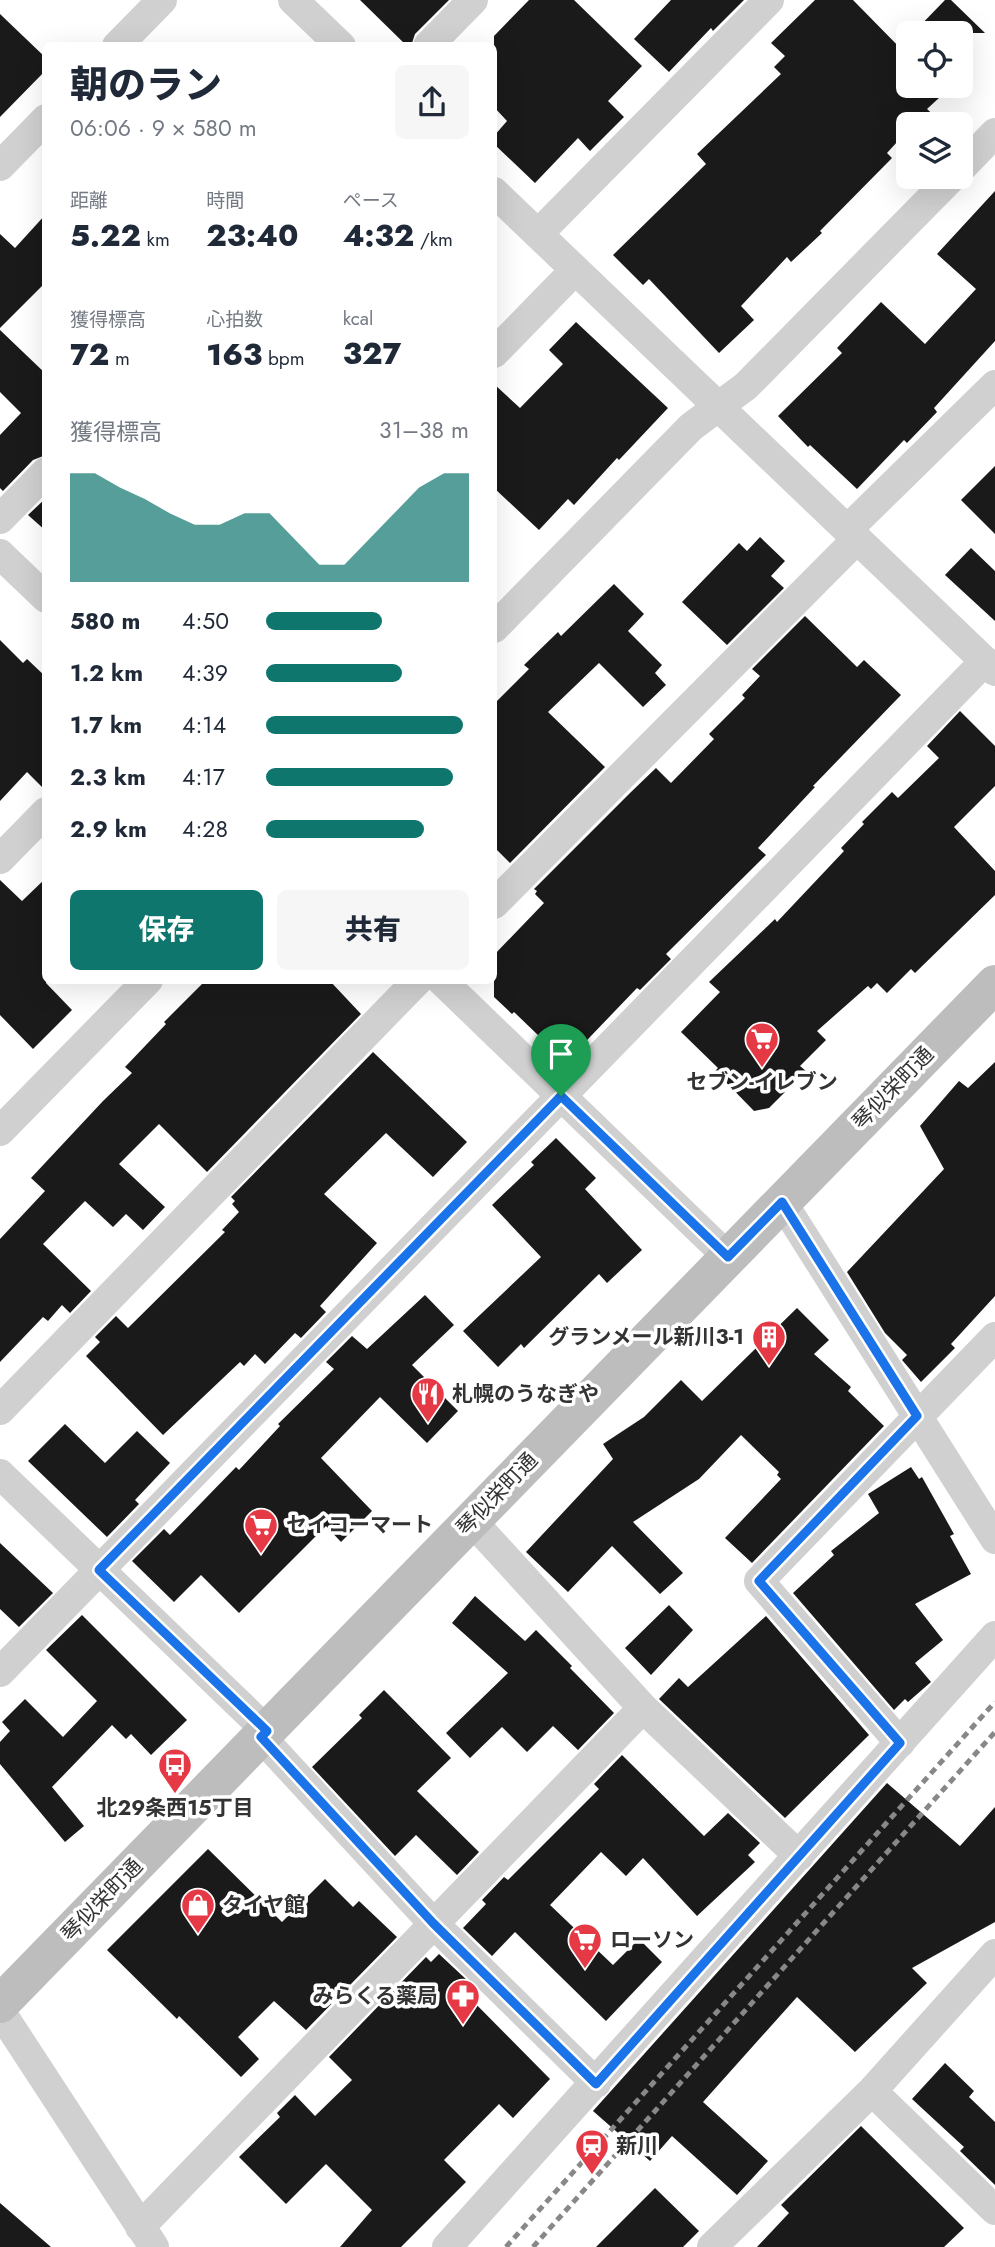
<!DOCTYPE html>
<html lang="ja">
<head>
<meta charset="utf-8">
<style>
	body { margin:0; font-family:Jost,"Noto Sans JP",sans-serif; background:#f6f6f7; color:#1f2937; height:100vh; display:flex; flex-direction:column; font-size:26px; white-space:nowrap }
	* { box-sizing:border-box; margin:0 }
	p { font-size:23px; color:#747a83 }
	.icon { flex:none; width:38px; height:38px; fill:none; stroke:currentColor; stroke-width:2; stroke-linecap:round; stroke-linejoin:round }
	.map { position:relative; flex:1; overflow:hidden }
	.drawer { position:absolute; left:42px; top:42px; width:455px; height:942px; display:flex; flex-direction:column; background:#fff; border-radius:10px; box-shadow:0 7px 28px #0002 }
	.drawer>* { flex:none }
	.tools { position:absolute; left:896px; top:21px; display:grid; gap:14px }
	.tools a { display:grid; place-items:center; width:77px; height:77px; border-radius:10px; background:#fff; box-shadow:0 7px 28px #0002; font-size:35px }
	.pin { position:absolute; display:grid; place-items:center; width:60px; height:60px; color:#fff; margin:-72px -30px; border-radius:50% 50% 50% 0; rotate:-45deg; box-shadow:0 0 7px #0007 }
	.pin .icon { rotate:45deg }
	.round { display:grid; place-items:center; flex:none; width:74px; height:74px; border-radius:10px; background:#f6f6f7 }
	.overview { display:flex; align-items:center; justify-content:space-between; height:119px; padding:0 28px }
	h1 { font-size:38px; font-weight:800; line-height:52px }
	.stats { display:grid; grid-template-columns:repeat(3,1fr); gap:10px; height:119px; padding:7px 28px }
	.stats div { display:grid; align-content:center }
	.stats b { font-size:30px; font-weight:800 }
	.stats small { font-size:19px; font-weight:400 }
	.stats p { font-size:19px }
	.chart { height:196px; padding:14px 28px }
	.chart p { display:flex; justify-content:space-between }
	.chart svg { width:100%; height:126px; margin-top:7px; fill:#0f766e; opacity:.7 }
	.primary-button { display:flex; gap:14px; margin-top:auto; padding:14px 28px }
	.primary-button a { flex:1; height:80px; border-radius:10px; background:#0f766e; color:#fff; font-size:28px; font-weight:800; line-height:80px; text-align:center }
	.primary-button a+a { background:#f6f6f7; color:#1f2937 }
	ul { padding:0 28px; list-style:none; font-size:23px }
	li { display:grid; grid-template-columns:112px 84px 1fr; align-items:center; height:52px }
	li i { height:18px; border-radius:9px; background:#0f766e }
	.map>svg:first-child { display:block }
	.building { fill:#1a1a1a }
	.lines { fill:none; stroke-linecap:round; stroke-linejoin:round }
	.street { stroke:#d0d0d0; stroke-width:30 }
	.secondary { stroke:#bdbdbd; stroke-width:38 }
	.rail { stroke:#888; stroke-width:5; stroke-dasharray:7 5; stroke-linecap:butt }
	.route-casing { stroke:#fff; stroke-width:14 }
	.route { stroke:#1a73e8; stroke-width:9 }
	.labels { text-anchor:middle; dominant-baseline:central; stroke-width:7; stroke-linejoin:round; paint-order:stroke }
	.poi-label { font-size:21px; font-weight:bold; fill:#333; stroke:#fff; text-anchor:start }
	.street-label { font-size:21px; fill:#333; stroke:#fff }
</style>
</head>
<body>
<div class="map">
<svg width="995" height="2247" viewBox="0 0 995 2247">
	<rect width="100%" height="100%" fill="#fff"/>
	<path class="building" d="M360,0H449L415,34L411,46H407Z
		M529,0H574L642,66L608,101L624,117L590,151L578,138L535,183L494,144V136L507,121L494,107V36Z
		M671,0H744L713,31L711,28L669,72L634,39Z
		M815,0H853L908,56V86H952L927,109L943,124H908V130L887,153L892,158L820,231L822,233L791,262L787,257L741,306L754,320L719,353L649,279L643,285L613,255L706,164L697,154L781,74L774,67L785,56L771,43Z
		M945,0H951L985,33H913Z
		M0,14L46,58V70L0,117Z
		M995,191V341L934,408L937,412L907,443L904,440L857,489L810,445L808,447L778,416L842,353L837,348L881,302L925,344L976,289L937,254Z
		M46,214V282L0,328V234L15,248Z
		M576,322L668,408L619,460L617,458L574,505L568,499L539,530L494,488V384L520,408L563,364L549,350Z
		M0,330L46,374V455L33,460L3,491L0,488V435L21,413L0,392Z
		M995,466V534L961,500Z
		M46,498V531L28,515Z
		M760,537L785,561L771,576L784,588L727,645L682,602L739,543L747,551Z
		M971,548L995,571V621L945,575Z
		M614,584L644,614L628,631L662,665L655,673L666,685L643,707L599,663L548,712L605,767L510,863L494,847V704L529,669L524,665L558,632L561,636Z
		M805,616L857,667L864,660L901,695L813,786L815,787L758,848L766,855L666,954L671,959L640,990L637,988L566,1062L514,1012L512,1014L494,997V955L544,903L535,894L537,891L534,889L631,792L656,768L671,783L714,739L709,734L745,698L742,695L760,676L752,669Z
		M0,640L23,663L27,659L46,677V791L27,772L0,801Z
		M960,711L995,746V786L954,827L995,871V895L915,973L911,969L887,993L877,983L871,989L868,986L817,1031L826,1040L800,1066L806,1071L769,1108L754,1111L715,1071L718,1068L681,1032L720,992L709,982L775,919L777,922L844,851L841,848L864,824L862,822L892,792L898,798L939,758L927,746Z
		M46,878V983L72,1010L33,1049L0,1015V880L22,901Z
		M206,980H329L361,1014L207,1172L159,1124L119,1164L165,1207L143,1230L126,1214L113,1227L85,1201L43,1244L91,1291L70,1313L62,1305L48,1321L43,1317L0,1362V1239L45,1191L31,1178L103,1101L132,1073L125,1067L166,1024L164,1022Z
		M373,1052L467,1142L433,1177L386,1133L324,1194L377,1243L320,1306L326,1312L301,1338L295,1333L265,1364L255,1354L244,1366L240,1362L163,1435L86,1356L100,1342L95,1337L116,1316L128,1328L225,1232L222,1230L239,1212L232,1204L235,1201L231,1197Z
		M995,1062V1296L951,1344L955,1348L921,1382L902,1360L907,1355L885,1333L847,1272L944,1169L920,1126L959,1081L968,1088Z
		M556,1138L596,1178L585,1189L642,1250L607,1283L599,1274L524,1348L521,1344L498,1367L463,1331L541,1257L492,1205L534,1165L531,1162Z
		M425,1295L454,1325L412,1365L458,1411L427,1443L380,1397L321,1458L372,1511L341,1542L326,1526L239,1613L201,1575L174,1602L132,1561L164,1529L170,1535L236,1467L239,1470L280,1426L278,1424L334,1369L326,1362L352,1336L367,1349Z
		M797,1308L829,1340L814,1354L851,1387L848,1391L884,1426L752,1563L725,1538L781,1479L777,1475L779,1472L741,1435L699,1479L633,1522L683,1573L660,1594L612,1546L568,1592L526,1552L613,1459L603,1444L644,1417L681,1380L702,1401Z
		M65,1424L105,1463L137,1431L170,1463L135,1500L139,1504L107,1537L28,1461Z
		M911,1467L919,1479L922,1477L954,1534L950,1536L971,1574L915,1604L943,1640L915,1663L931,1682L908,1702L905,1699L894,1710L793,1593L834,1555L831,1551L879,1513L868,1494Z
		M0,1543L53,1593L19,1627L0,1609Z
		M475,1596L525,1641L536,1630L572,1666L570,1668L614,1713L578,1750L553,1726L527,1752L502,1727L470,1758L446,1733L508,1673L452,1623Z
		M669,1605L693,1630L651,1675L625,1648Z
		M82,1615L187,1720L151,1755L131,1734L126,1739L112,1725L52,1787L84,1826L65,1842L0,1764V1742L10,1731L2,1722L25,1699L63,1737L97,1701L46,1650Z
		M766,1616L869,1735L785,1818L659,1699L679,1678L688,1687Z
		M384,1690L451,1758L417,1791L479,1852L457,1875L416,1835L395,1856L312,1767L362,1718L359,1715Z
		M622,1755L704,1836L728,1813L760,1843L748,1855L755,1862L697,1916L643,1858L626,1876L601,1852L550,1905L613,1965L639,1939L662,1962L606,2021L515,1932L492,1956L463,1928L486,1904L482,1900L504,1877L508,1880L599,1789L594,1784Z
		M887,1783L960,1846L995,1807V1922L912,1968L927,1983L855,2052L797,1997L703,2102L768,2161L737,2195L672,2136L650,2161L593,2111Z
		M208,1849L282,1922L325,1879L353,1907L359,1901L397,1937L306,2030L274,2001L238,2037L259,2059L241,2077L179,2016L177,2019L107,1950Z
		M439,1954L468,1981L461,1989L550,2079L513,2118L499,2104L444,2160L466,2182L401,2247H340L372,2210L326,2164L286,2204L239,2157L280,2117L277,2113L295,2095L315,2116L352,2080L329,2057L426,1957L431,1962Z
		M945,2063L974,2091L969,2097L995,2122V2185L960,2151L964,2147L912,2099Z
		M861,2126L964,2228L944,2247H757L789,2213L781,2205Z
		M655,2188L699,2231L683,2247H596Z
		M0,2203L51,2247H0Z"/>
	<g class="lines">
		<path class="street" d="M293,0L341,46
			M117,46L162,0
			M428,46L473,0
			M0,166L46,119
			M961,168L995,133
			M494,192L995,671
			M538,234L769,0
			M494,353L575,270
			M0,519L46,472
			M847,530L995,385
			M0,554L46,598
			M494,628L691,427L746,386L952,177
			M0,859L46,812
			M494,904L857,539
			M441,980L728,1257
			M0,1131L148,980
			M782,1202L995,1539
			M0,1410L418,980
			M0,1474L267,1731
			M471,1520L643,1708L799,1856
			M0,1672L985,661
			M261,1737L433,1923L596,2083
			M900,1743L759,1581L995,1337
			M0,2011L154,2247
			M872,2091L995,2210
			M140,2227L643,1708
			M447,2247L995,1636
			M712,2247L872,2091L995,1954"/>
		<path class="secondary" d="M0,2004L995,984"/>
		<path class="rail" d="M506,2247L995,1702
			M533,2247L995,1732"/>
	</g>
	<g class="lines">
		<g class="route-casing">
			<path id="route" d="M561,1096L728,1257L782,1202L917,1416L759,1581L900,1743L596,2084L433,1923L261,1737L267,1731L99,1570Z"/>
		</g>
		<use href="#route" class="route"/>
	</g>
	<defs>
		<g id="supermarket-pin" transform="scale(1.75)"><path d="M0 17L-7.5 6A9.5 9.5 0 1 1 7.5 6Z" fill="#e63946" stroke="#fff"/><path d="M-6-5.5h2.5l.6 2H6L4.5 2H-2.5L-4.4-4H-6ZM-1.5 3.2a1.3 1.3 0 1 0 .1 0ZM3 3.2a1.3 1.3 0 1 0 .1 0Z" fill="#fff"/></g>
		<g id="building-pin" transform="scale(1.75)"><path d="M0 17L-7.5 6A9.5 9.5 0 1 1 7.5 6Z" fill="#e63946" stroke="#fff"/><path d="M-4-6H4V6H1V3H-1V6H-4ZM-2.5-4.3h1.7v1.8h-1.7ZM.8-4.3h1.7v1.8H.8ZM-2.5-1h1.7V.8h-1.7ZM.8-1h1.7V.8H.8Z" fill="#fff"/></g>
		<g id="restaurant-pin" transform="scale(1.75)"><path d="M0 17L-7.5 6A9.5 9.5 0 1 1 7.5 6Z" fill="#e63946" stroke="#fff"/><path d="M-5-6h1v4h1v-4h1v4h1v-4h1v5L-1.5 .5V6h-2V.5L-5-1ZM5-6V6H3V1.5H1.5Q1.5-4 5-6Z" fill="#fff"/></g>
		<g id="bus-pin" transform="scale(1.75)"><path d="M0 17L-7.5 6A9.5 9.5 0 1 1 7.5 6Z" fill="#e63946" stroke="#fff"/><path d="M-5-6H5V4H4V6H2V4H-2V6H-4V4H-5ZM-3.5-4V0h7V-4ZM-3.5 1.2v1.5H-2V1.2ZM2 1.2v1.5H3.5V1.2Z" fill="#fff"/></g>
		<g id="shop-pin" transform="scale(1.75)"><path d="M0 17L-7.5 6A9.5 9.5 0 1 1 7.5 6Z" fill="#e63946" stroke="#fff"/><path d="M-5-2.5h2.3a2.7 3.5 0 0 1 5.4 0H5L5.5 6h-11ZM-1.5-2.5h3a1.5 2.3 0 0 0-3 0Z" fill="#fff"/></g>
		<g id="pharmacy-pin" transform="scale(1.75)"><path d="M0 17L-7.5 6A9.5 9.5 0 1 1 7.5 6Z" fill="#e63946" stroke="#fff"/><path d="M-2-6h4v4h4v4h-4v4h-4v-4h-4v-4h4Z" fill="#fff"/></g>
		<g id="station-pin" transform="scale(1.75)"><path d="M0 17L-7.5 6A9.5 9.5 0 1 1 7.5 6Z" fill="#e63946" stroke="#fff"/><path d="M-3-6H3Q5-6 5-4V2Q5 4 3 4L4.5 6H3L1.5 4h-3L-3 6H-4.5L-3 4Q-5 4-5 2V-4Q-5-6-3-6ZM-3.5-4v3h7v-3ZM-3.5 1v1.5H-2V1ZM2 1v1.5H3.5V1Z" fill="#fff"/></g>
	</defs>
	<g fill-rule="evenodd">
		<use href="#supermarket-pin" x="762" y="1039"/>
		<use href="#building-pin" x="769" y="1337"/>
		<use href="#restaurant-pin" x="428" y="1394"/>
		<use href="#supermarket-pin" x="261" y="1525"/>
		<use href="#bus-pin" x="175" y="1765"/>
		<use href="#shop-pin" x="198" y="1905"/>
		<use href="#supermarket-pin" x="585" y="1940"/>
		<use href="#pharmacy-pin" x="463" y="1996"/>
		<use href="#station-pin" x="592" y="2146"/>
	</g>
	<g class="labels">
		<g class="poi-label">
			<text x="762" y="1082" text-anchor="middle">セブン-イレブン</text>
			<text x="744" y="1337" text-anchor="end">グランメール新川3-1</text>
			<text x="452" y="1394">札幌のうなぎや</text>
			<text x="286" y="1525">セイコーマート</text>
			<text x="175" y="1808" text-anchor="middle">北29条西15丁目</text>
			<text x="222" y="1905">タイヤ館</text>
			<text x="610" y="1940">ローソン</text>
			<text x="438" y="1996" text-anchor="end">みらくる薬局</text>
			<text x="616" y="2146">新川</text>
		</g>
		<g class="street-label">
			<text transform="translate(893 1088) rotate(-46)">琴似栄町通</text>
			<text transform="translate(497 1494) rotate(-46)">琴似栄町通</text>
			<text transform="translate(102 1900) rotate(-46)">琴似栄町通</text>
		</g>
	</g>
</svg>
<div class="tools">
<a><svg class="icon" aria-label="locate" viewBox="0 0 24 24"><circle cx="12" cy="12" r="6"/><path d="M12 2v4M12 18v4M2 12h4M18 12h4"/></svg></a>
<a><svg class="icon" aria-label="layers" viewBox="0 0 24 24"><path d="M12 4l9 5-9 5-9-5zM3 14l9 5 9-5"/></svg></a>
</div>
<div class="pin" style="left:561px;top:1096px;background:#1e9e55"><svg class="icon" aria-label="arrive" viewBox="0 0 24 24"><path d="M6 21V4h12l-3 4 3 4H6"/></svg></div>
<section class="drawer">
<div class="overview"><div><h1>朝のラン</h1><p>06:06 · 9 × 580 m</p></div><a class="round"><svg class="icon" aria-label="share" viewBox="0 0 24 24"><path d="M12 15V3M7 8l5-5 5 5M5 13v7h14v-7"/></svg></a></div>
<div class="stats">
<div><p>距離</p><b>5.22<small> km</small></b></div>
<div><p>時間</p><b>23:40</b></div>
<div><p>ペース</p><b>4:32<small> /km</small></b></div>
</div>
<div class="stats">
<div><p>獲得標高</p><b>72<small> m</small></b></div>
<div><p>心拍数</p><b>163<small> bpm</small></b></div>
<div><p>kcal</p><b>327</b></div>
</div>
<div class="chart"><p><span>獲得標高</span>31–38 m</p>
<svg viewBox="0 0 160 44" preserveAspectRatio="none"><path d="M0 44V6L10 6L20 11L30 15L40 20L50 24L60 24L70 20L80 20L90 29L100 38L110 38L120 29L130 20L140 11L150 6L160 6V44z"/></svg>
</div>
<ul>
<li><b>580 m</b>4:50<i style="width:57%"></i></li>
<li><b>1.2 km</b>4:39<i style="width:67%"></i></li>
<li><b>1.7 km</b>4:14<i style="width:97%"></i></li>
<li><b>2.3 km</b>4:17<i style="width:92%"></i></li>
<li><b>2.9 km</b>4:28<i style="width:78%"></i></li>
</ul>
<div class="primary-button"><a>保存</a><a>共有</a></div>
</section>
</div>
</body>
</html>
